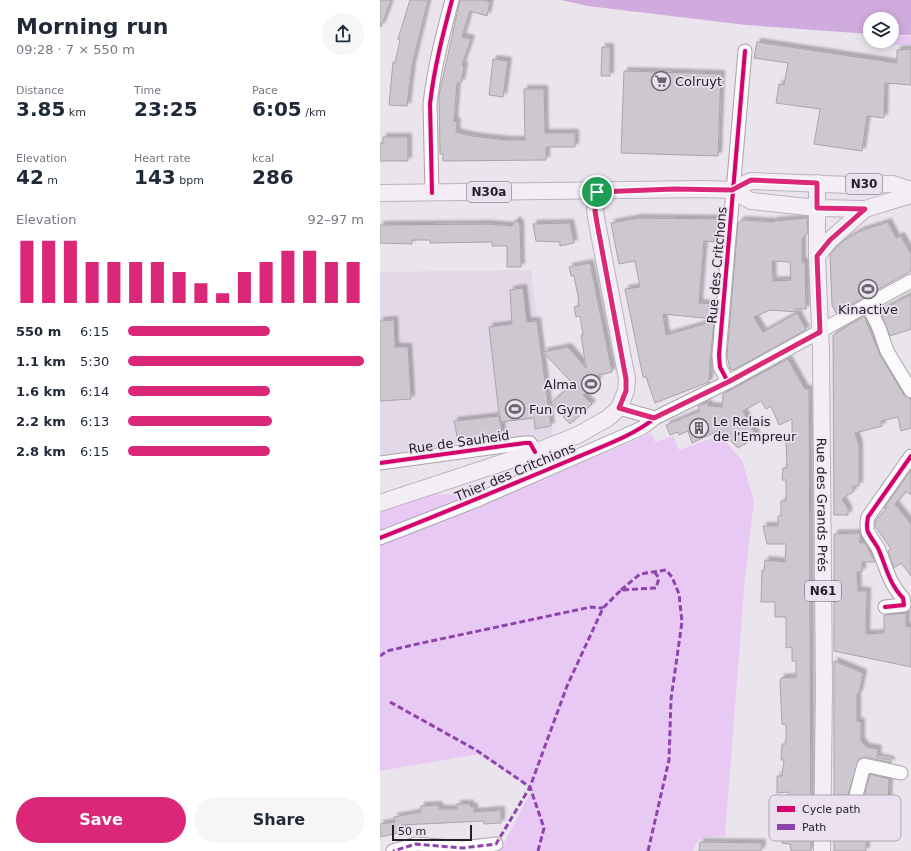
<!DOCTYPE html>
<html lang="en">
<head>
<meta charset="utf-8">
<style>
	body { margin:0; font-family:"DejaVu Sans",sans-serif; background:#f6f6f7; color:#1f2937; height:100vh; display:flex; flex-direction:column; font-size:15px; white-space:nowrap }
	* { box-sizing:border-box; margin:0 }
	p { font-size:13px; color:#747a83 }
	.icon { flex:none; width:22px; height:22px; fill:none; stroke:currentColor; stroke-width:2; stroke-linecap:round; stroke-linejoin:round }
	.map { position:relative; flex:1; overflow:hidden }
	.side { display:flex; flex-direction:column; background:#fff; width:380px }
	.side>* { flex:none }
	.controls { position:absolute; left:483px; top:12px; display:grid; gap:8px }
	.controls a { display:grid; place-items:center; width:36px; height:36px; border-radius:50%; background:#fff; box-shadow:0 2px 10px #0003; font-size:20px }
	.scale { position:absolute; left:12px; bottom:10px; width:80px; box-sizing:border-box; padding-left:4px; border:2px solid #232025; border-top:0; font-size:11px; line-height:14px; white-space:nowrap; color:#232025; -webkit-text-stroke:3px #ebe0ef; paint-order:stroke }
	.pin { position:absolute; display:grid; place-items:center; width:34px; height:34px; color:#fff; margin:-17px; border:2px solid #fff; border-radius:50%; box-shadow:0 1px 4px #0007 }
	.round { display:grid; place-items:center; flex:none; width:42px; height:42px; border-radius:21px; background:#f6f6f7 }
	.overview { display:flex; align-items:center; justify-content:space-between; height:68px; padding:0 16px }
	h1 { font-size:22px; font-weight:600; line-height:30px }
	.stats { display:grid; grid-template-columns:repeat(3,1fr); gap:6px; height:68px; padding:4px 16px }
	.stats div { display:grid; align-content:center }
	.stats b { font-size:20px; font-weight:600 }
	.stats small { font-size:11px; font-weight:400 }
	.stats p { font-size:11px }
	.chart { height:112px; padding:8px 16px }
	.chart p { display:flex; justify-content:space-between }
	.chart svg { width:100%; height:72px; margin-top:4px; stroke:#db2777; stroke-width:6 }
	.cta { display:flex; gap:8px; margin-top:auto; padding:8px 16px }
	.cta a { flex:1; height:46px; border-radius:24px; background:#db2777; color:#fff; font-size:16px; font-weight:600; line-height:46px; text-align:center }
	.cta a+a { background:#f6f6f7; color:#1f2937 }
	ul { padding:0 16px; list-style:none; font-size:13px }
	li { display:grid; grid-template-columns:64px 48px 1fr; align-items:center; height:30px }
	li i { height:10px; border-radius:5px; background:#db2777 }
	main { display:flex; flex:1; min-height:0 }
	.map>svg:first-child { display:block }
	.built { fill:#e3d8e7 }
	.green { fill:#e8c9f3 }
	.water { fill:#d0abdd }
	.building { fill:#cdc8cf; stroke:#a9a4aa; fill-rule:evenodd; filter:url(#shadow) }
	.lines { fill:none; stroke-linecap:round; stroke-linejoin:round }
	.minor-casing { stroke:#a9a4ab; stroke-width:15 }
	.major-casing { stroke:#bcb1c0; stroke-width:18 }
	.minor { stroke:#fcfbfc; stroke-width:13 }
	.major { stroke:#f3eef5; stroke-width:16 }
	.quiet { stroke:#8e44ad; stroke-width:3; stroke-dasharray:6 3; stroke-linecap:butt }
	.cycleway-casing { stroke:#ebe0ef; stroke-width:6 }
	.cycleway { stroke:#d6006c; stroke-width:4 }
	.route-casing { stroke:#fff; stroke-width:8 }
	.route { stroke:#db2777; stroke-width:5 }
	.labels { text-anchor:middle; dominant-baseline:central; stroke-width:3.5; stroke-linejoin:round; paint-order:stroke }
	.shield { fill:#ebe0ef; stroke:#5f5a62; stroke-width:1 }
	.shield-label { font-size:12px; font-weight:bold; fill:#232025 }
	.poi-label { font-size:13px; fill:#232025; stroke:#ebe0ef; text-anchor:start }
	.street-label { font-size:13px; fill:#232025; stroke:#ebe0ef }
	.key { fill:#ebe0ef; stroke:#afa6b2; stroke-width:1 }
	.key-label { font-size:11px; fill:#232025 }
</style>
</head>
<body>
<main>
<section class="side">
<div class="overview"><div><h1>Morning run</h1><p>09:28 · 7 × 550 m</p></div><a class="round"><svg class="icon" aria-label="share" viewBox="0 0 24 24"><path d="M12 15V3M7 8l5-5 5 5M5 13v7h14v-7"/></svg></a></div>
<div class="stats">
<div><p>Distance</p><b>3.85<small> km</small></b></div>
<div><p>Time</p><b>23:25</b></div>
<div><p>Pace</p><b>6:05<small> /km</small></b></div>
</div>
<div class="stats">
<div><p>Elevation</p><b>42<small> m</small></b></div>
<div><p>Heart rate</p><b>143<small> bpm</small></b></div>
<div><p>kcal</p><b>286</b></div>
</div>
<div class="chart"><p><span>Elevation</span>92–97 m</p>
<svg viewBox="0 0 160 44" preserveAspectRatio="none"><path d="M5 44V6M15 44V6M25 44V6M35 44V19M45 44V19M55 44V19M65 44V19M75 44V25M85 44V32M95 44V38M105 44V25M115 44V19M125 44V12M135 44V12M145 44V19M155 44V19"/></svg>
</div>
<ul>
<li><b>550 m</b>6:15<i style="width:60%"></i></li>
<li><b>1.1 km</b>5:30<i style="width:100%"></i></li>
<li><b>1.6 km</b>6:14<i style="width:60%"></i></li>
<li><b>2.2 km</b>6:13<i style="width:61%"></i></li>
<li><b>2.8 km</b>6:15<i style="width:60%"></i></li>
</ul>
<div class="cta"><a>Save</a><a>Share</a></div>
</section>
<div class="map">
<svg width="531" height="851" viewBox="0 0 531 851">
	<defs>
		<filter id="shadow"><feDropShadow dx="3.5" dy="-3.5" stdDeviation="1" flood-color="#0004"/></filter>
	</defs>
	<rect width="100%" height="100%" fill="#eae4ec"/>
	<path class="built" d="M151,270L174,442L0,469V272Z"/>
	<path class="green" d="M512,36H531V45H510Z
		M272,433L275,442L293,436L299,450L333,438H342L362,460L374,501L365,578L345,836C328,837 319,833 313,851H120L152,789L98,754L0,771V495L97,494L148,485Z"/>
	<path class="water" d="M181,0H531V35H512V19H490V34L366,25L208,6Z"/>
	<path class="building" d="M0,0H11L1,27L0,26Z
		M30,0H48L32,66L27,106L9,105L13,62L15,63L20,40L18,39Z
		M80,0H103L110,2L107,16L90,11L82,37L91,39L82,65L84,66L81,83H77L74,121L77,122L76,132L92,136L126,140H145L144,89H164L165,133H195V147H166V160L63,161V154H60L59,95Z
		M377,42L517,63V50L531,49V85L505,83L504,118L487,116L482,151L434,144L440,109L396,103L399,84L404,85L408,63L374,58Z
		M222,47H230V76H221Z
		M113,59L128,61L123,97L109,95Z
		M244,71L341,74L338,156L241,153Z
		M3,137H28V161H0V143H3Z
		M258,218L337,219L342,224L341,238L334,237V242L324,241L319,303L335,304L334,319L283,314L286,335L334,321L330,363L329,362L330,365L329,382L275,403L266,377H263L245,289L260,287L255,261L239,264L231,223Z
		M427,218L428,232L422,239V262H425L426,309H415L417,312L390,310L374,317L383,332L417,313L426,330L353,370L350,369L347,355L358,223L362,220L394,222V221ZM392,261L410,262L411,280L393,281Z
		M136,220L140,224L141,267H127V246H112V242L50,243V240H32V244L0,243V225L108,224L132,226Z
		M508,222L516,238L521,236L531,254V271L456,313L452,305L450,254L463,241L480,231Z
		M190,223L194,243L180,246V242L156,241L153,224Z
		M210,263L232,372L216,376L218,381L203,395L212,404L190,424L171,403L193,384L163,352L188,347L206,368L201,335H203L200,316L196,317L194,307L199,306L198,296L194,276H191L189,267Z
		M143,288L147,322L157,321L171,426L155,429L154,418L120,422L109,327L132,324L130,290Z
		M531,294V329L510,336L500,311Z
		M484,316L500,355L524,395L531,399V428L521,431L518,417L501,421L502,426L475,433L479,445V486H473V492L462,499L468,509V515H454L453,335Z
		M14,320L15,347H28L31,399L0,401V321Z
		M408,359L425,389H429L431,851H411L410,844L402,843L404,812L408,811V792L397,793V776H402L404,760H401L402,744H406V725L402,724L400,683L401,678L416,677V661H412V647L406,648V617H395V602H381L382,570H384L385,560L405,562L406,544H387L383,526H398V516H401V501H406V480H402L403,468H407L406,441L412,440V419L399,425L391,406L386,409L381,401L363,411L377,437L358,448L340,430L312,443L308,431L299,435L298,432L290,435L286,425L320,411L318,406L328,403V406L342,407L343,394Z
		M120,416L122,434L78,441L74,421Z
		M531,470V495L526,491L515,504L531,524V576L521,563L514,568L508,551L511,549L495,526L496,520L507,508H504Z
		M480,533V543H485L495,562H482V572H477L478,591H487L486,634L504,633V615L526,613V626L531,627V667L454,651V534Z
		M454,661L483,673L479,694H477V721L481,722V741L486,747L498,749L497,757L511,760V763L486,757L479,759L468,795H454Z
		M490,774L509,779L508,805L500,804L496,831L486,830V851H454V811H466L465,823L468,829L473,831L479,828L482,804Z
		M77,804H90L91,807H94V812L121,810V823L104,824L103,821L22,825L23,832L0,837V824L15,822L14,817L41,812V806L59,805V809H77Z
		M320,842L382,843L381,851H319Z"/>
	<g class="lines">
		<g class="minor-casing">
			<path id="minor" d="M52,193L50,104C54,68 63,34 72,0
				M488,305L499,328L507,351L531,391
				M348,382L340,367L339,355L365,51
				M239,408L275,418
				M0,463L145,443H150L155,452
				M0,538L95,501L262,428L275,418L348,382L531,281
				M505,607L524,605L523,598C509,584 506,566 498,548C495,543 491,538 488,532C486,527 487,523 488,517L531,456
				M443,803H474L484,765L521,773
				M473,823L474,803
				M13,851L36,844L83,848L116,844"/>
		</g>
		<g class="major-casing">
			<g id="major">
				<path id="s1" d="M437,183V256L441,351L444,688L442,851"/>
				<path d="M352,190L371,181L469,185L513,184L531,190"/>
				<path d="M0,193L323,189L352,190L371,201L437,208L485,209L531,195"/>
				<path d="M437,256L450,240L485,209"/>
				<path d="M0,503L155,452L198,435L228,418L239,408L246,391L247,379L217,223L215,211L217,192"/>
			</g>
		</g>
		<use href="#minor" class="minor"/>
		<use href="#major" class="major"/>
		<path class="quiet" d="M241,590L260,574L286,570L292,577L299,594L302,622L291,699L289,760L268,851
			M0,656L7,651L42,643L211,607L223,608
			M10,702L96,750L150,787L116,844L83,848L36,844L13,851
			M158,851L164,828L150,787L187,686L223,608L241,590L276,588L279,578L273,570"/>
		<g class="cycleway-casing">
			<path id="cycleway" d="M52,193L50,104C54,68 63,34 72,0
				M348,382L340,367L339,355L365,51
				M0,463L145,443H150L155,452
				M0,538C63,513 126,487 188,461C217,448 250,438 275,418
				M505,607L524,605L523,598C509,584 506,566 498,548C495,543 491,538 488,532C486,527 487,523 488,517L531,456"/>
		</g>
		<use href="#cycleway" class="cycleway"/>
	</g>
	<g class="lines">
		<g class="route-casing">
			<path id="route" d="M371,180L437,183V208L485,209L450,240L437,256L440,332L348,382L274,418L239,408L246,391V379L217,223L215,211L217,192L294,189L352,190Z"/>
		</g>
		<use href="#route" class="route"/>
	</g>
	<defs>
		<g id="supermarket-ring" transform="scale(1)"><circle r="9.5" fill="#ebe0ef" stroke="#69656b" stroke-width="1.5"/><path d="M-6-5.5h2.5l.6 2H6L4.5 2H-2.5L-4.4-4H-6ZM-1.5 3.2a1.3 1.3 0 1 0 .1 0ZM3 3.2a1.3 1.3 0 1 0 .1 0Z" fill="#69656b"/></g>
		<g id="stadium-ring" transform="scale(1)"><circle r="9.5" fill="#ebe0ef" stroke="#69656b" stroke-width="1.5"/><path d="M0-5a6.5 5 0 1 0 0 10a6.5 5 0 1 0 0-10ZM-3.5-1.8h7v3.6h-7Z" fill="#69656b"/></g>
		<g id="building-ring" transform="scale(1)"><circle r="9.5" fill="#ebe0ef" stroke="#69656b" stroke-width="1.5"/><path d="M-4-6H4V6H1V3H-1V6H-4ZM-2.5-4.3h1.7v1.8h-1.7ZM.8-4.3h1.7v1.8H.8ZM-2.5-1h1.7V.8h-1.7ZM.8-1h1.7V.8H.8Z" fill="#69656b"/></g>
	</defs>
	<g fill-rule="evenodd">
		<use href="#supermarket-ring" x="281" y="81"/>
		<use href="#stadium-ring" x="488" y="289"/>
		<use href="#stadium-ring" x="211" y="384"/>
		<use href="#stadium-ring" x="135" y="409"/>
		<use href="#building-ring" x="319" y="428"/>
	</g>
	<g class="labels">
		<g class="shield">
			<rect x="466" y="174" width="36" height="20" rx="3"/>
			<rect x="87" y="182" width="44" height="20" rx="3"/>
			<rect x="425" y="581" width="36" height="20" rx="3"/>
		</g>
		<g class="shield-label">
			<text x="484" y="184">N30</text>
			<text x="109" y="192">N30a</text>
			<text x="443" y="591">N61</text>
		</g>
		<g class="poi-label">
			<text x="295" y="81">Colruyt</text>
			<text x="488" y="309" text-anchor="middle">Kinactive</text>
			<text x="197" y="384" text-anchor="end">Alma</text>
			<text x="149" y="409">Fun Gym</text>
			<text x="333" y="421">Le Relais<tspan x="333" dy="15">de l'Empreur</tspan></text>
		</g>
		<g class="street-label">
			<text transform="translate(337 265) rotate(-85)">Rue des Critchons</text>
			<text transform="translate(79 442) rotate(-8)">Rue de Sauheid</text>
			<text transform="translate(135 472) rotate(-23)">Thier des Critchions</text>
			<text stroke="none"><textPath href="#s1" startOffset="322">Rue des Grands Prés</textPath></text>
		</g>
	</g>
	<rect x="389" y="795" width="132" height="46" rx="6" class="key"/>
	<rect x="397" y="806" width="18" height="6" fill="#d6006c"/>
	<rect x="397" y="824" width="18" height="6" fill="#8e44ad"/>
	<g class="key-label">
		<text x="422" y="813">Cycle path</text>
		<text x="422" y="831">Path</text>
	</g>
</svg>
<div class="controls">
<a><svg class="icon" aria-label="layers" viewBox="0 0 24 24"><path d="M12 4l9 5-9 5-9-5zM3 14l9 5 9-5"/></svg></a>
</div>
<div class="scale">50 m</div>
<div class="pin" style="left:217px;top:192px;background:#1e9e55"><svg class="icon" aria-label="arrive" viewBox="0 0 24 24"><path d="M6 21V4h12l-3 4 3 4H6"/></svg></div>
</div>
</main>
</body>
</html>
